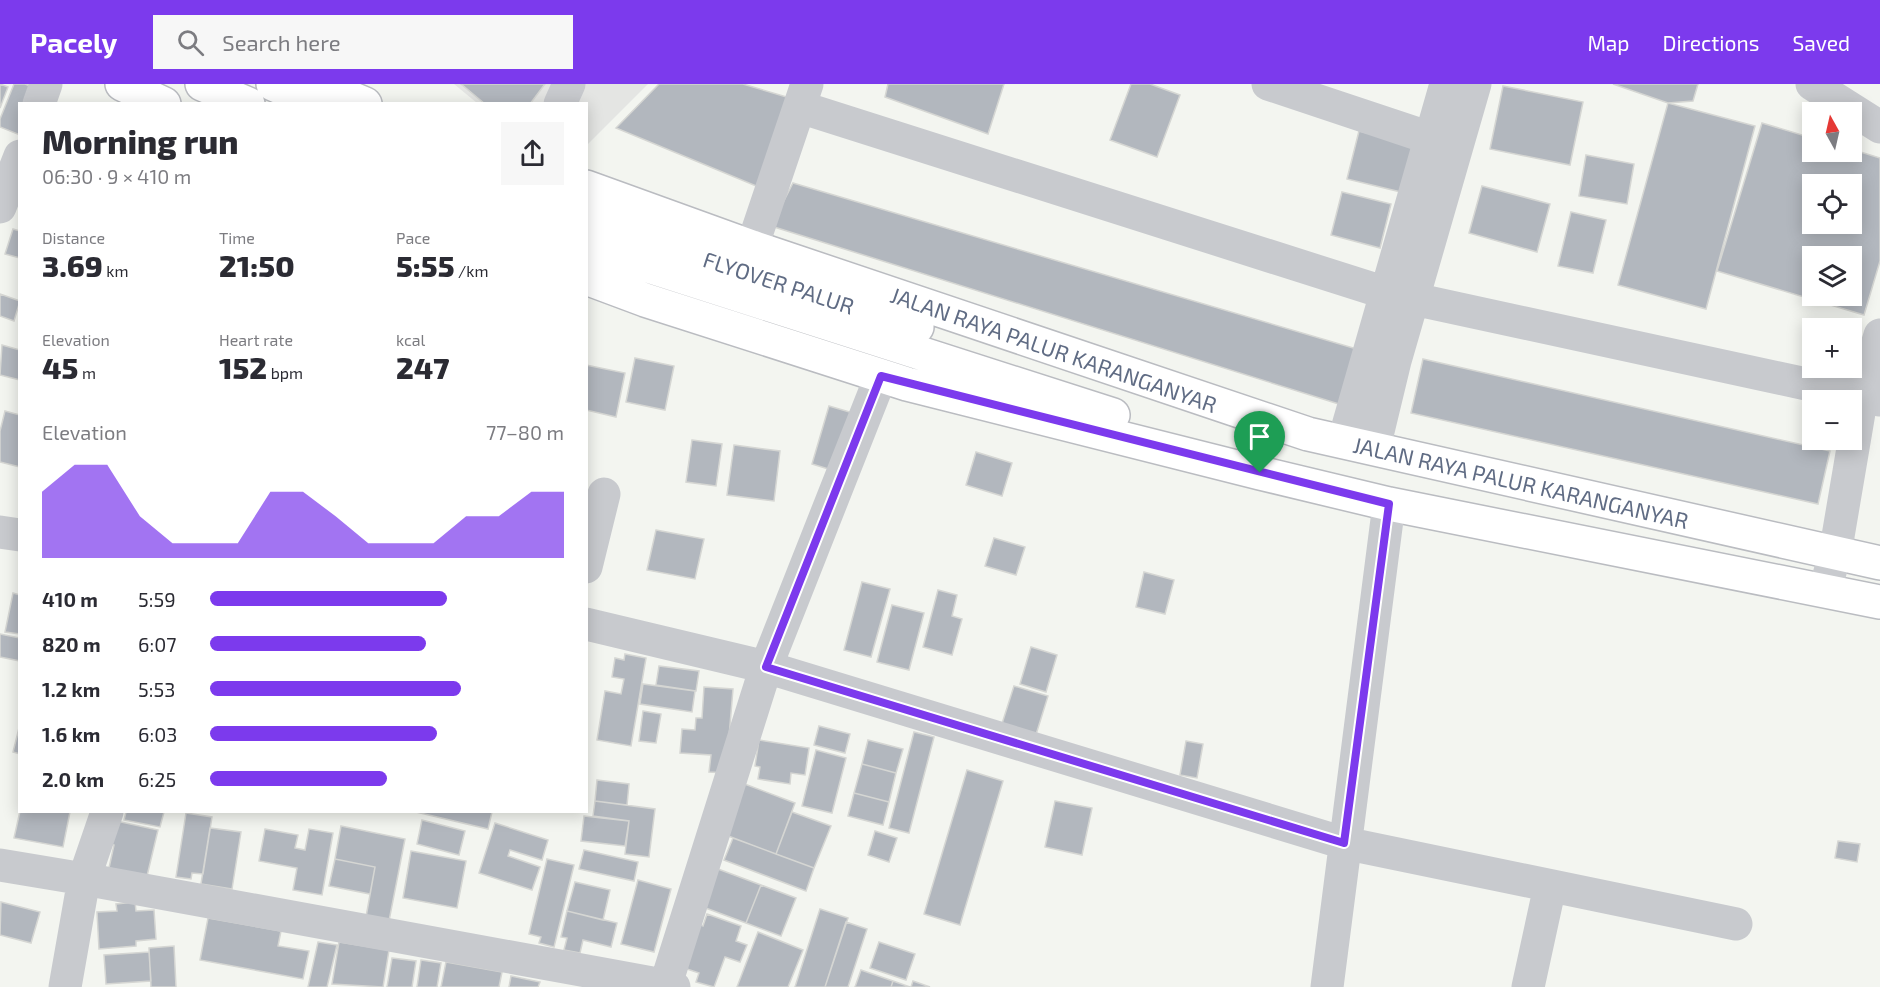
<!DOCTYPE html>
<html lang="en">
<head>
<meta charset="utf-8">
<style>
	body { margin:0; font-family:"Exo 2",sans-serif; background:#f7f7f7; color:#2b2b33; height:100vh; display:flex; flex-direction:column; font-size:22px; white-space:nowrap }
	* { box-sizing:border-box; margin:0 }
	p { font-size:20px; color:#7c7c81 }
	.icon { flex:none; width:33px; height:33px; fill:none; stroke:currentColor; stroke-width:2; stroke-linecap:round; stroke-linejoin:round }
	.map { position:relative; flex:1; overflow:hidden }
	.details { position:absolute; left:18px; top:18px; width:570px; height:711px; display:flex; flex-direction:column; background:#fff; border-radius:0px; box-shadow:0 3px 15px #0003 }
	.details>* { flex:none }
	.needle { width:39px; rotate:352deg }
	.controls { position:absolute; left:1802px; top:18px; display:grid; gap:12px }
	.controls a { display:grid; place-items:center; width:60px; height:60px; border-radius:0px; background:#fff; box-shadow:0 3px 15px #0003; font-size:30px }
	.pin { position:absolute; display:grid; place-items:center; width:51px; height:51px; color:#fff; margin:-62px -26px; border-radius:50% 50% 50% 0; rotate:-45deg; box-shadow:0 0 6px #0007 }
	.pin .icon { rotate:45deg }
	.round { display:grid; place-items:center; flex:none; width:63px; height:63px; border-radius:0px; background:#f7f7f7 }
	.head { display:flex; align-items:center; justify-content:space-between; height:102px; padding:0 24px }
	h1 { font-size:33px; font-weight:800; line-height:45px }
	.stats { display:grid; grid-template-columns:repeat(3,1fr); gap:9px; height:102px; padding:6px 24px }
	.stats div { display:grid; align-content:center }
	.stats b { font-size:30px; font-weight:800 }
	.stats small { font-size:16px; font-weight:400 }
	.stats p { font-size:16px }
	.chart { height:168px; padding:12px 24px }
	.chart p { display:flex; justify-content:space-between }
	.chart svg { width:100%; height:108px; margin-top:6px; fill:#7c3aed; opacity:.7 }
	ul { padding:0 24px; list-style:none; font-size:20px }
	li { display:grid; grid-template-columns:96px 72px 1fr; align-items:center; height:45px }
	li i { height:15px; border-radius:8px; background:#7c3aed }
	header { display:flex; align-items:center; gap:36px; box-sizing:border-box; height:84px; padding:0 30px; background:#7c3aed; color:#fff }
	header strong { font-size:28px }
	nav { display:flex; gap:33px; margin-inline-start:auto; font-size:21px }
	.search { width:420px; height:54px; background:#f7f7f7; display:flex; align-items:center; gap:15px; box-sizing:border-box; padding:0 21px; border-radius:0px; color:#7c7c81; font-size:22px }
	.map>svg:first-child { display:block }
	.built { fill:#e4e5e3 }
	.building { fill:#b2b7be; stroke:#d5d6d3; stroke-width:1.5; fill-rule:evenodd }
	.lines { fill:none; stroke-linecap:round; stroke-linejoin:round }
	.major-casing { stroke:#babcc1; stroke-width:36 }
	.minor { stroke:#c8cace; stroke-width:33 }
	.major { stroke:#fff; stroke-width:33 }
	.route-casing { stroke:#fff; stroke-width:12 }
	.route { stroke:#7c3aed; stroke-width:8 }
	.labels { text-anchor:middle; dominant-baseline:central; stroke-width:6; stroke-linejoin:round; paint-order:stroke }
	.street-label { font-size:22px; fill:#606c84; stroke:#fff }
</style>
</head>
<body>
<header>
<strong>Pacely</strong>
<div class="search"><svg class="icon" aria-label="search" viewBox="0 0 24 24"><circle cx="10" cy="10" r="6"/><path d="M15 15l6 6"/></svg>Search here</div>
<nav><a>Map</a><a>Directions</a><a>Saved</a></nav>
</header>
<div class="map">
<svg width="1880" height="903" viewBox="0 0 1880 903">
	<rect width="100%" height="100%" fill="#f3f5f0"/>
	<path class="built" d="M454,0H648L587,61L586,20L477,19Z"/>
	<path class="building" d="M0,0L8,3L0,24Z
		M14,0H25L43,7L38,20H20V51L0,43V35Z
		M461,0H545L530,20H485Z
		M659,0H743L790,14L761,104L616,44Z
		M888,0H1004L988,50L885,13Z
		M1131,0H1150L1180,11L1157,73L1110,56Z
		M1613,0H1698L1693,17L1668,19Z
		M1503,2L1583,18L1570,81L1490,65Z
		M1668,19L1755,42L1706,225L1618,201Z
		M1762,39L1812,54V68H1851V65L1880,74V177L1864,231L1717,187ZM1812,100H1851V140H1812ZM1812,172H1851V212H1812Z
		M1359,47L1417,61L1405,109L1347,95Z
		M1586,71L1634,80L1627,120L1579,112Z
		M793,99L1360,266L1342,321L771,142Z
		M1482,102L1550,120L1537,168L1469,149Z
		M1342,108L1391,120L1380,164L1331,151Z
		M1571,128L1606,136L1593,189L1558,182Z
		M13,145L20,147V174L5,170Z
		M0,210L20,217L14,237L0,232Z
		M2,261L20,266V296L0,291Z
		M635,274L674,282L665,326L626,318Z
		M1423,275L1830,367L1818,420L1411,329Z
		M586,281L625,289L616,333L586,326Z
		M829,322L853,329L835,387L812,380Z
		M5,327L20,331V383L0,378V347Z
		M692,356L722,360L716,402L686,398Z
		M734,361L780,367L774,417L727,411Z
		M976,368L1012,379L1002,412L966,401Z
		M656,446L704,455L695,495L647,486Z
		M994,454L1025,463L1016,491L985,482Z
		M1144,488L1174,496L1165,530L1136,523Z
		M862,498L890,505L871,573L844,566Z
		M938,506L957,511L952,532L962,535L952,571L923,563Z
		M13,509L20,511V550L5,548Z
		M892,521L924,529L909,586L877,578Z
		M0,550L20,554V577L0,573Z
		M1031,563L1057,571L1046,608L1020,600Z
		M625,570L646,574L631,662L597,656L605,607L621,610L624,595L612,593L615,574L624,576Z
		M659,582L699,587L696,607L656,601Z
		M643,600L695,607L692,628L640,620Z
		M1014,602L1048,612L1034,657L1000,646Z
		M704,603L733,605L726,689L709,688L711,671L680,669L682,645L695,646L696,634H702Z
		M643,627L661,630L656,659L639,657Z
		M20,640V670L13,668Z
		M819,642L850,650L845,669L814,661Z
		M914,648L934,653L909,749L889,744Z
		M759,656L809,664L805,691L791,689L790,700L758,695L760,683L755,682Z
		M868,656L903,665L896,689L862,680Z
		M1186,657L1203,660L1197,694L1180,691Z
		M816,666L846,674L832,729L802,722Z
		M862,680L896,689L889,718L854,709Z
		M967,686L1003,697L960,841L924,830Z
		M597,696L629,700L627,721L595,717Z
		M742,699L795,719L776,770L723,750Z
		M854,709L889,718L883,741L848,732Z
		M595,717L655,725L649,773L625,770L629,737L593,732Z
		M1055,717L1092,724L1082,771L1045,763Z
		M20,727L70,728L63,763L14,754Z
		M126,728H164L160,743L124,736Z
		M416,728H492L488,745Z
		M792,728L831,742L814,784L776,770Z
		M186,729L212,733L203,790L192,789L191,795L176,793Z
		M584,732L629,737L625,762L581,757Z
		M112,736L158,746L147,792L109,784L114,761L107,759Z
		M422,736L465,747L459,771L417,760Z
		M495,739L548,756L542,776L510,766L508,772L540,783L532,806L479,789Z
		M341,742L405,755L389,837L366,833L375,783L335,775Z
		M210,744L241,748L232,805L201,800Z
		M265,745L298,751L295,764L305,766L309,745L333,749L322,811L293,806L297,784L259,777Z
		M875,747L897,754L889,778L868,771Z
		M733,754L814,784L806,807L724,776Z
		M1838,757L1860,760L1857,778L1835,774Z
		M584,766L638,778L634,797L579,785Z
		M411,767L466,777L457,824L403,814Z
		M335,775L375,783L370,810L329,802Z
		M547,775L574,781L554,863L539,859L541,853L529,850Z
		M718,785L761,801L746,839L703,823Z
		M638,796L671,805L654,868L621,860Z
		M575,798L610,806L603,836L567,827Z
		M761,801L796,814L781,852L746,839Z
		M1,818L40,828L31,859L0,851Z
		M135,818L136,827L154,826L156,855L136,857V862L99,865L97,828L117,827L116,820Z
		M820,825L848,834L825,903H795Z
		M567,827L617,839L611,863L583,856L580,869L564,866L567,854L561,853Z
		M707,830L741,842L736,857L747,861L740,878L725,873L714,903L696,898L699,889L684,884L697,839L703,842Z
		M208,834L281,847L278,862L309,867L303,895L200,876Z
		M846,838L867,845L848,903H825Z
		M758,848L803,866L788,903H737Z
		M318,858L337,861L327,903H308Z
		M339,858L389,866L383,903L332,900Z
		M879,858L915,870L906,896L870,884Z
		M174,862L176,903H151L149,864Z
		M149,868L151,897L106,900L104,871Z
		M392,874L416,877L412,903H387Z
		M421,876L441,879L437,903H417Z
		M446,878L502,888L499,903H441Z
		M861,886L893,897L891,903H855Z
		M511,892L540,898L538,903H509Z
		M893,897L910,903H891Z
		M913,897L930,903H911Z"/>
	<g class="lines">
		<g class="major-casing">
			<path id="major" d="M122,0L164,20
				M202,0L248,20
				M273,0L319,20
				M318,0L365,20
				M586,103L752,163L1308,350L1880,479
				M586,131L651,157L917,243
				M586,162L1113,331
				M586,194L645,216L907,300L1260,389L1389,420L1880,518"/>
		</g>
		<path class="minor" d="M1268,0L1451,61
			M1812,0L1880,43
			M39,20L46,0
			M560,20L569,0
			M800,23L1386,209L1880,316
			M0,123L20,72
			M752,163L807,0
			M1344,356L1446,0
			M1374,364L1395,277L1475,0
			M0,448L20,451
			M586,483L604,410
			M1825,506L1835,470L1862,311L1880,251
			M586,540L766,583L1344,759L1736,840
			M0,781L84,795L107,728
			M65,903L84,795L674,903
			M665,903L766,583L881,292
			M1327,903L1389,420
			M1528,903L1550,802"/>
		<use href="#major" class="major"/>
	</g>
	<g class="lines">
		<g class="route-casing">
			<path id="route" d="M881,292L1389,420L1344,759L766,583Z"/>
		</g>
		<use href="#route" class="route"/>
	</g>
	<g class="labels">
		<g class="street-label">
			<text transform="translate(779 198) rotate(18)">FLYOVER PALUR</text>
			<text transform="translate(1054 265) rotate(19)">JALAN RAYA PALUR KARANGANYAR</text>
			<text transform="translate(1521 398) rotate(13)">JALAN RAYA PALUR KARANGANYAR</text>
		</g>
	</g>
</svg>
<div class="controls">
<a><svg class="needle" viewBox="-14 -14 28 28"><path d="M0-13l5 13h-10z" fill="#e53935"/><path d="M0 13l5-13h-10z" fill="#7c7c81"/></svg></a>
<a><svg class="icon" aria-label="locate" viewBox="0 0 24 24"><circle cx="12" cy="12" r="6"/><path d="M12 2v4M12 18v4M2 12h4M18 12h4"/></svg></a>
<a><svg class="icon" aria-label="layers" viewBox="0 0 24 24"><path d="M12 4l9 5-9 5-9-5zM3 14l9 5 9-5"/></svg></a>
<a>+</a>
<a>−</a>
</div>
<div class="pin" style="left:1260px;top:389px;background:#1e9e55"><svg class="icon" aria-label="arrive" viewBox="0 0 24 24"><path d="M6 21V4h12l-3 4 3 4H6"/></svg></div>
<section class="details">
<div class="head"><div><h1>Morning run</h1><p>06:30 · 9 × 410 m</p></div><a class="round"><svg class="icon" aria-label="share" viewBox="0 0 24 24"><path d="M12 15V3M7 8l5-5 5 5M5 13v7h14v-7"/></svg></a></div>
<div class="stats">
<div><p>Distance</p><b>3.69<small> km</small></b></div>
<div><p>Time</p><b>21:50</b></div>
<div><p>Pace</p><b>5:55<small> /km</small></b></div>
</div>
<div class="stats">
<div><p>Elevation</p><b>45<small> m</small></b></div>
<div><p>Heart rate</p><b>152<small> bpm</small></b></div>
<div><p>kcal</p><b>247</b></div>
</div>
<div class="chart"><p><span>Elevation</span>77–80 m</p>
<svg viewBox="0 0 160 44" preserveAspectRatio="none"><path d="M0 44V17L10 6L20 6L30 27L40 38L50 38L60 38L70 17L80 17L90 27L100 38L110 38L120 38L130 27L140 27L150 17L160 17V44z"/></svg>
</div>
<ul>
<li><b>410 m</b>5:59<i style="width:67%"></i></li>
<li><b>820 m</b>6:07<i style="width:61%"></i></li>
<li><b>1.2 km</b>5:53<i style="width:71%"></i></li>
<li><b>1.6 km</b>6:03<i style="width:64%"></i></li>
<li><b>2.0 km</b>6:25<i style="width:50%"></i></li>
</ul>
</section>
</div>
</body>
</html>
